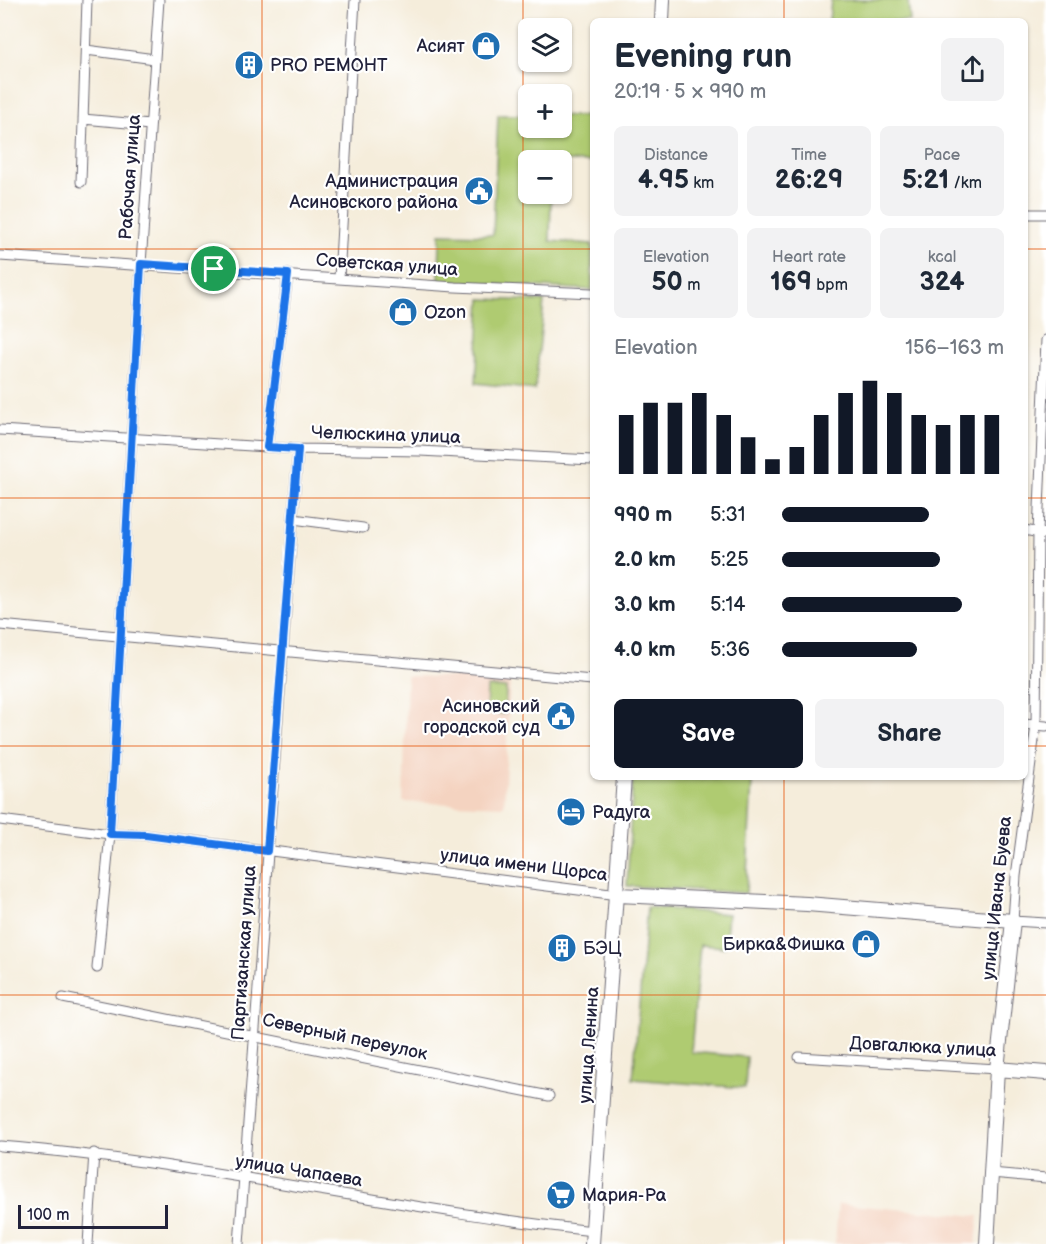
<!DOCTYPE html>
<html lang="en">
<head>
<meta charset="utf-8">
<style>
	body { margin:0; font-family:"Balsamiq Sans",sans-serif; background:#f2f2f3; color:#1f2937; height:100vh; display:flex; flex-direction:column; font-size:22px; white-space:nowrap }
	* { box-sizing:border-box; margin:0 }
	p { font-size:20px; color:#747a83 }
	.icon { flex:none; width:33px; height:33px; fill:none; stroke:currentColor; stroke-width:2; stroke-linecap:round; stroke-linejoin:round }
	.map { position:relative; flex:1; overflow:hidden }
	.drawer { position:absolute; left:590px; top:18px; width:438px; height:762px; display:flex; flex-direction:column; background:#fff; border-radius:9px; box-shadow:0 2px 4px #0004 }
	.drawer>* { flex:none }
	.fabs { position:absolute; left:518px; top:18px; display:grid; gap:12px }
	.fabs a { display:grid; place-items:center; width:54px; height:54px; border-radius:9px; background:#fff; box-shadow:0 2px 4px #0004; font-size:30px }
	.scale { position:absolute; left:18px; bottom:15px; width:150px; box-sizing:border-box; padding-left:6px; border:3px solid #22223b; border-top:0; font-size:16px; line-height:21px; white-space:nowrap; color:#22223b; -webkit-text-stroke:4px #fff; paint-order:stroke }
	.pin { position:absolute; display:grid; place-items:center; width:51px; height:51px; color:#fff; margin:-26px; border:3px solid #fff; border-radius:50%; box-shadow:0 2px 6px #0007 }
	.round { display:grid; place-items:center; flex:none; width:63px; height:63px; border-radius:9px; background:#f2f2f3 }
	.summary { display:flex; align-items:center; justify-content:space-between; height:102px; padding:0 24px }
	h1 { font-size:33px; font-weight:800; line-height:45px }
	.stats { display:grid; grid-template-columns:repeat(3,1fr); gap:9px; height:102px; padding:6px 24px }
	.stats div { display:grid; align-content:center; border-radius:9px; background:#f2f2f3; text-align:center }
	.stats b { font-size:26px; font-weight:800 }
	.stats small { font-size:16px; font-weight:400 }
	.stats p { font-size:16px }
	.chart { height:168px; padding:12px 24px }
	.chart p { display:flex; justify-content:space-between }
	.chart svg { width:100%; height:108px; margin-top:6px; stroke:#111827; stroke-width:6 }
	.action { display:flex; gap:12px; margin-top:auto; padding:12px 24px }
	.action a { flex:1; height:69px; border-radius:9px; background:#111827; color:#fff; font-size:24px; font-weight:800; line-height:69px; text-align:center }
	.action a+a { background:#f2f2f3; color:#1f2937 }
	ul { padding:0 24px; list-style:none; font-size:20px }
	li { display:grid; grid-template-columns:96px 72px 1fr; align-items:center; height:45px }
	li i { height:15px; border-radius:8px; background:#111827 }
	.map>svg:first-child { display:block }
	.built { fill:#f4d3c0 }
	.green { fill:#afcb71; stroke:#687656; stroke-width:1.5 }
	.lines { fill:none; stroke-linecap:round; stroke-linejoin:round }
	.street-casing { stroke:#6c6973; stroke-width:11 }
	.secondary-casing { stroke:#6c6973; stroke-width:16 }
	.street { stroke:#fff; stroke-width:9 }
	.secondary { stroke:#fff; stroke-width:14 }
	.route-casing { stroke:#fff; stroke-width:12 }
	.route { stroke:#1a73e8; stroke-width:8 }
	.grid { fill:none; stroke:#e8590c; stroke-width:1.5; stroke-opacity:0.55 }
	.labels { text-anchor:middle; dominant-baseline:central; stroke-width:4.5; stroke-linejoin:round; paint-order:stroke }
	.poi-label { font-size:18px; fill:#22223b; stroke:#fff; text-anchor:start }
	.street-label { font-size:18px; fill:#22223b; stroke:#fff }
</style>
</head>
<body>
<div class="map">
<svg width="1046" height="1244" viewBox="0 0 1046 1244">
	<rect width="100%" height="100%" fill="#fff"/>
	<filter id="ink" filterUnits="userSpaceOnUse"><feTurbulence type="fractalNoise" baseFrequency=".0167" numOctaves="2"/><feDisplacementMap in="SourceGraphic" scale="12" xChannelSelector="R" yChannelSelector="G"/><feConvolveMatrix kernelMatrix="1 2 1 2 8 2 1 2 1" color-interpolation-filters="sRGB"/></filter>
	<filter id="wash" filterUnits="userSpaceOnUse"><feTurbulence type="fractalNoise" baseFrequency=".008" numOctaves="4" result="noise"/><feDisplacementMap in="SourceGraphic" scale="24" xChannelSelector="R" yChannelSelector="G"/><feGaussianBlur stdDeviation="1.35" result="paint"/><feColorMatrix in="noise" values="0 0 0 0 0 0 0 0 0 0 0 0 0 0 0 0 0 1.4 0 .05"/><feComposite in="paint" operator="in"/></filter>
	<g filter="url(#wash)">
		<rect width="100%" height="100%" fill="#f5eddb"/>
		<path class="built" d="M407,676L510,679L504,806L403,802Z
			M838,1204L979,1216L976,1244H835Z"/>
		<path class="green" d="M831,0H908L910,21H829Z
			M498,115H528V128H561V116H592V162L528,160V194H551L550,241L592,244V290L439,281L440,234L493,235Z
			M481,299L544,301L535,390L476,383Z
			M487,687L506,688L505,714L486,713Z
			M633,777L752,780L746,893L627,886Z
			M647,907L728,914L725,947L700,945L691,1052L747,1057L745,1088L633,1079Z"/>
	</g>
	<g filter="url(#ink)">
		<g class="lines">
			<g class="street-casing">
				<path id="street" d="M86,50L155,59
					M83,119L150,125
					M81,182L87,0
					M1024,214H1046
					M0,256L455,287L592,293
					M339,278L355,0
					M1046,340L1038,533L1036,725L1016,876L1013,921L1046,923
					M0,430L298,449L420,451L592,460
					M267,447L288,274
					M293,519L363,528
					M1024,530L1046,534
					M0,625L592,680
					M1024,724L1046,726
					M0,820L110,834L146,835L618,895
					M97,968L110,834L141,264L159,0
					M63,998L549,1096
					M799,1057L997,1069
					M0,1146C199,1162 395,1209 593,1231
					M991,1173L1046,1178
					M88,1244L94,1153
					M239,1244L298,449"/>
			</g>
			<g class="secondary-casing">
				<path id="secondary" d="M662,21L663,0
					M618,895L807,904L1013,921L997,1069L987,1244
					M997,1069L1046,1073
					M592,1244L624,777"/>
			</g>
			<use href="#street" class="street"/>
			<use href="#secondary" class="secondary"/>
		</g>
	</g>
	<g class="lines" filter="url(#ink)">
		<g class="route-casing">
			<path id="route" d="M141,264L288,274L267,447L298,449L267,851L146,835L110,834Z"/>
		</g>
		<use href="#route" class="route"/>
	</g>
	<path class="grid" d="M262,0V1244M523,0V1244M784,0V21M0,249H592M1024,249H1046M0,498H592M1024,498H1046M0,746H592M1024,746H1046M784,777V1244M0,995H1046"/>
	<defs>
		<g id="shop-disc" transform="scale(1.5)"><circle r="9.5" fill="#1f6fb2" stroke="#fff"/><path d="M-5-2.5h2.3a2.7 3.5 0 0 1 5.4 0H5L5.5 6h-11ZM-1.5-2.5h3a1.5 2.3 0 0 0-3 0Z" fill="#fff"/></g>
		<g id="building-disc" transform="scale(1.5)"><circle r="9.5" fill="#1f6fb2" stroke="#fff"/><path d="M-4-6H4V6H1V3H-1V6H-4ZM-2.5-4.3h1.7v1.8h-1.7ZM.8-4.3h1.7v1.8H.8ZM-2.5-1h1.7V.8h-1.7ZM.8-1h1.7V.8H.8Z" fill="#fff"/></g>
		<g id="civic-disc" transform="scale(1.5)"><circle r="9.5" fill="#1f6fb2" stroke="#fff"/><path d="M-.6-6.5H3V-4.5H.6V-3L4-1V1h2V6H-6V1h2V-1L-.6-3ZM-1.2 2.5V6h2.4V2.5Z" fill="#fff"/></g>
		<g id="hotel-disc" transform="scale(1.5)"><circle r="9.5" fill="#1f6fb2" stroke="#fff"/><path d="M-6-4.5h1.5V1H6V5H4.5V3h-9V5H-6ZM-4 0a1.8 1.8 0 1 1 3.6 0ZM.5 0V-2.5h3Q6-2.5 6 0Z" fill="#fff"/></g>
		<g id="supermarket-disc" transform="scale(1.5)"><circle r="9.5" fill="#1f6fb2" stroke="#fff"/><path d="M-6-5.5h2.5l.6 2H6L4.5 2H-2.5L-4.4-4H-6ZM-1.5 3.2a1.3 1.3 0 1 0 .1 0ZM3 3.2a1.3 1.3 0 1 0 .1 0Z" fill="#fff"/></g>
	</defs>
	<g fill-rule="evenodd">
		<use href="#shop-disc" x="486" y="46"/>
		<use href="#building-disc" x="249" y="65"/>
		<use href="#civic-disc" x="479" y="191"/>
		<use href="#shop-disc" x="403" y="312"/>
		<use href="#civic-disc" x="561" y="716"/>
		<use href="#hotel-disc" x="571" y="812"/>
		<use href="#shop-disc" x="866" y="944"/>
		<use href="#building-disc" x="562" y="948"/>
		<use href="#supermarket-disc" x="561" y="1195"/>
	</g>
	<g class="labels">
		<g class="poi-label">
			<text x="465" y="46" text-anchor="end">Асият</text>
			<text x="270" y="65">PRO РЕМОНТ</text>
			<text x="458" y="181" text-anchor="end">Администрация<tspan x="458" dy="21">Асиновского района</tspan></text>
			<text x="424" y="312">Ozon</text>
			<text x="540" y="706" text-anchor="end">Асиновский<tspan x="540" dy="21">городской суд</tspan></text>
			<text x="592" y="812">Радуга</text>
			<text x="845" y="944" text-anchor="end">Бирка&amp;Фишка</text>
			<text x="583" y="948">БЭЦ</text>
			<text x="582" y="1195">Мария-Ра</text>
		</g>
		<g class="street-label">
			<text transform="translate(130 177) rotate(-86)">Рабочая улица</text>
			<text transform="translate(387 265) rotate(4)">Советская улица</text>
			<text transform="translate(386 435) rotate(2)">Челюскина улица</text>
			<text transform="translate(524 865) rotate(7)">улица имени Щорса</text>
			<text transform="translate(997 898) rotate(-84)">улица Ивана Буева</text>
			<text transform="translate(244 953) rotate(-86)">Партизанская улица</text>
			<text transform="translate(345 1037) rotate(12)">Северный переулок</text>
			<text transform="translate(589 1045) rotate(-86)">улица Ленина</text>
			<text transform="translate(923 1047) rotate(3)">Довгалюка улица</text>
			<text transform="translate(299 1171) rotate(9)">улица Чапаева</text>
		</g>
	</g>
</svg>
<div class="fabs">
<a><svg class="icon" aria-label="layers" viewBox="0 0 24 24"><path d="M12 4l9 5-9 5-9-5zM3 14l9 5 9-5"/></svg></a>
<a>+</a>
<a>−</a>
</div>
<div class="scale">100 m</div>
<div class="pin" style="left:214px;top:269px;background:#1e9e55"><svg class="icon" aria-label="arrive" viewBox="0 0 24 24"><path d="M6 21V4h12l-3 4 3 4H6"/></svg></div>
<section class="drawer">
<div class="summary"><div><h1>Evening run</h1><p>20:19 · 5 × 990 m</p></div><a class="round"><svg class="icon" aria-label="share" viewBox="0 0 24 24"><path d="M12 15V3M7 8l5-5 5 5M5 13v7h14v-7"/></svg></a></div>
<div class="stats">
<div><p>Distance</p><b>4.95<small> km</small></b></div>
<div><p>Time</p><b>26:29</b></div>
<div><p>Pace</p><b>5:21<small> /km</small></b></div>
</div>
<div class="stats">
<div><p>Elevation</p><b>50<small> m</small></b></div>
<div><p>Heart rate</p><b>169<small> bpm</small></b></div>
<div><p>kcal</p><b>324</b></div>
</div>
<div class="chart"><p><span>Elevation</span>156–163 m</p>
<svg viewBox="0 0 160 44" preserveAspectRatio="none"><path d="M5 44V20M15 44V15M25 44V15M35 44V11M45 44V20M55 44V29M65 44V38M75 44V33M85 44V20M95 44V11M105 44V6M115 44V11M125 44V20M135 44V24M145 44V20M155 44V20"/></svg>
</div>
<ul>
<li><b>990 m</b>5:31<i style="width:66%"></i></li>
<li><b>2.0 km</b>5:25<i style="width:71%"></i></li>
<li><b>3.0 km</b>5:14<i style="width:81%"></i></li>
<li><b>4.0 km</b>5:36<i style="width:61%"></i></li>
</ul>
<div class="action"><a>Save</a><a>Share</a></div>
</section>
</div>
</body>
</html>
